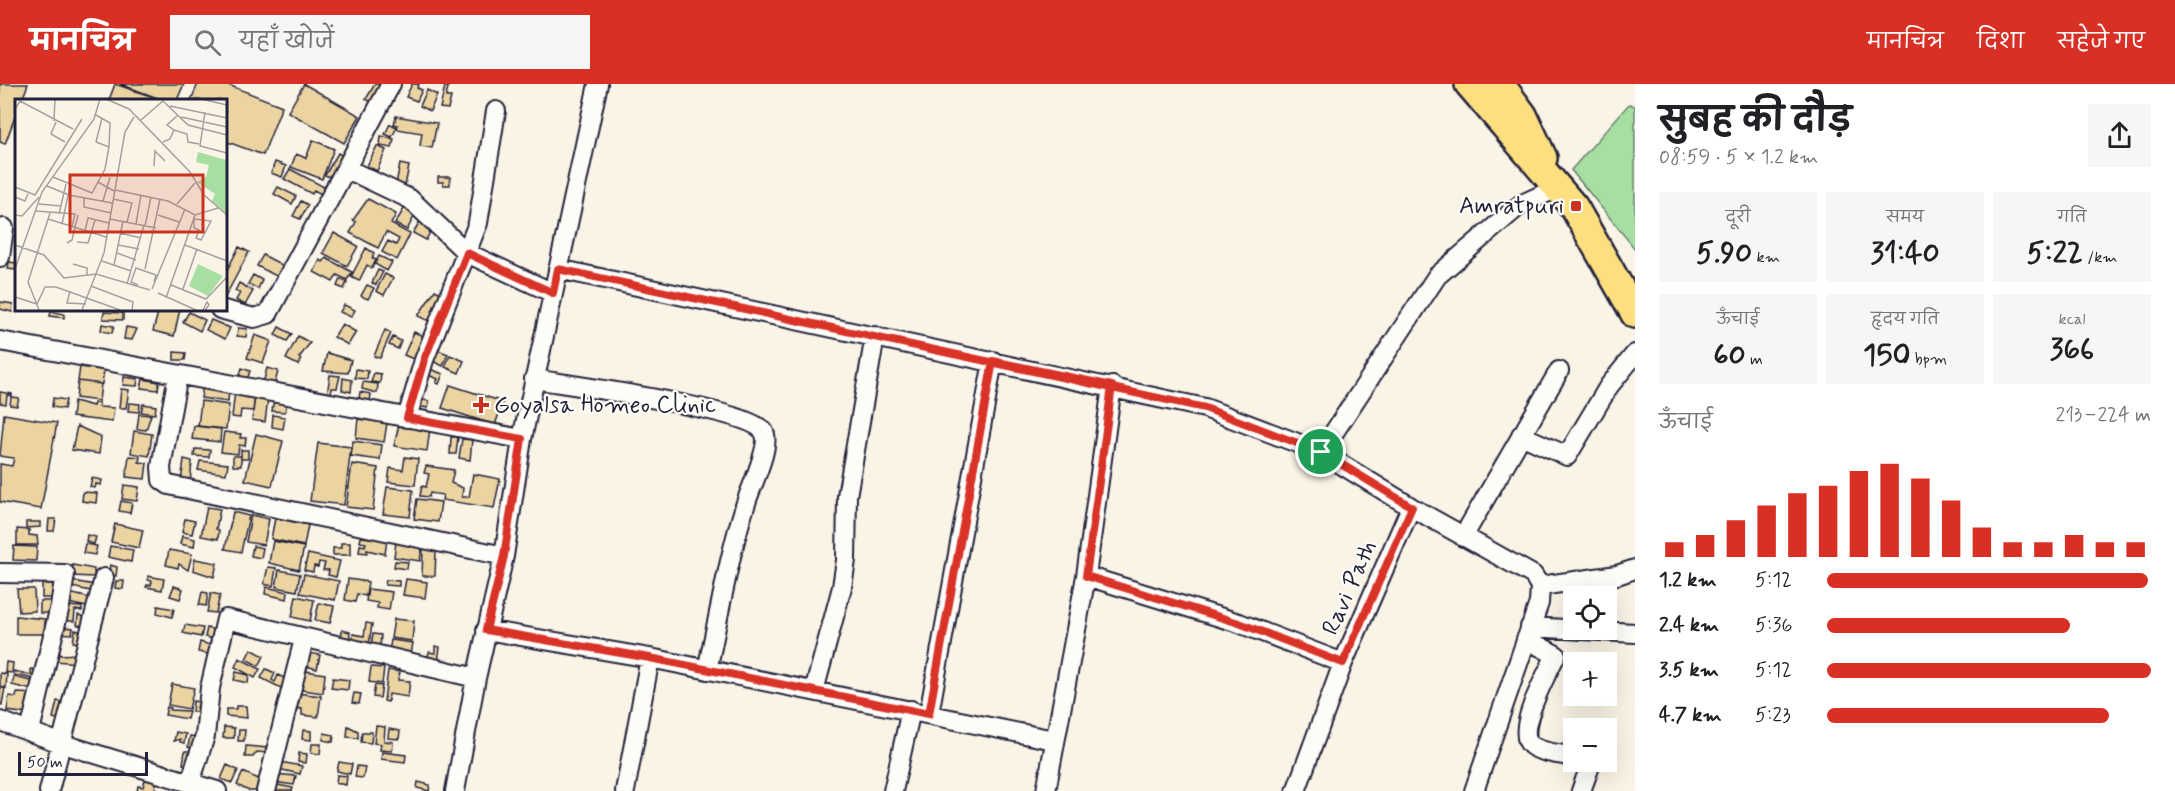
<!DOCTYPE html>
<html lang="hi">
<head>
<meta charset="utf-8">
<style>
	body { margin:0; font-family:Mynerve,"Playpen Sans Deva",sans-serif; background:#f6f6f6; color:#202124; height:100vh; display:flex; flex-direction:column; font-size:22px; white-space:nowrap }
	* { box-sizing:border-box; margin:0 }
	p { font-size:20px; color:#757577 }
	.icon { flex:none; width:33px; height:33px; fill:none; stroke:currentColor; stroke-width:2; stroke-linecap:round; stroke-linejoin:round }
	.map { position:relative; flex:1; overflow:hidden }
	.side { display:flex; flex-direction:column; background:#fff; width:540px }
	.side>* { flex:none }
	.tools { position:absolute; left:1563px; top:502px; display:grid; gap:12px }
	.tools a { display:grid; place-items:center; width:54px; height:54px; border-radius:0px; background:#fff; box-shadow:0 6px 24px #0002; font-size:30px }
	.scale { position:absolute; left:18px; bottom:15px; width:130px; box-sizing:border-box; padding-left:6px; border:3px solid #22223b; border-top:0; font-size:16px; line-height:21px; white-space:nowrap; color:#22223b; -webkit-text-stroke:4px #fdfcf7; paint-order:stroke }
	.pin { position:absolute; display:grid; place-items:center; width:51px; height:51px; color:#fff; margin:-26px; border:3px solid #fff; border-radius:50%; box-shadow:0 2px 6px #0007 }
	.round { display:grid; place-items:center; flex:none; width:63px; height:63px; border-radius:0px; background:#f6f6f6 }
	.overview { display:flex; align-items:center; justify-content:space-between; height:102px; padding:0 24px }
	h1 { font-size:33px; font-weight:700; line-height:45px }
	.metrics { display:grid; grid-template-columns:repeat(3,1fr); gap:9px; height:102px; padding:6px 24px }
	.metrics div { display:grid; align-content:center; border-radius:0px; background:#f6f6f6; text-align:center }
	.metrics b { font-size:30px; font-weight:700 }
	.metrics small { font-size:16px; font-weight:400 }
	.metrics p { font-size:16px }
	.chart { height:168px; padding:12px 24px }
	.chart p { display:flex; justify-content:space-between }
	.chart svg { width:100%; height:108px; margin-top:6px; stroke:#d93025; stroke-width:6 }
	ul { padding:0 24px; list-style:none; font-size:20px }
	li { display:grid; grid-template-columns:96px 72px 1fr; align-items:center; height:45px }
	li i { height:15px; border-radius:8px; background:#d93025 }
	header { display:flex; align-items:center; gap:36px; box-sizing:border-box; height:84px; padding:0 30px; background:#d93025; color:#fff }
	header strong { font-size:28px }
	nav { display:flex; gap:33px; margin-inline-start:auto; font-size:21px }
	.search { width:420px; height:54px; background:#f6f6f6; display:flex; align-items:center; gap:15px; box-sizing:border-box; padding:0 21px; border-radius:0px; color:#757577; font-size:22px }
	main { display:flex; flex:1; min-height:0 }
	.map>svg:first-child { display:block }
	.green { fill:#a7dea2; stroke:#64806e; stroke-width:1.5 }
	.building { fill:#ecd4a2; stroke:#22223b; stroke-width:1.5 }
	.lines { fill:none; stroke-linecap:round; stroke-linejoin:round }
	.minor-casing { stroke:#22223b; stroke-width:22 }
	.highway-casing { stroke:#22223b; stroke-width:32 }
	.minor { stroke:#fdfcf7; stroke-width:18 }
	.highway { stroke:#fedf80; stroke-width:27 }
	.route-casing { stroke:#fff; stroke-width:12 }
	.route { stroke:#d93025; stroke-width:8 }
	.poi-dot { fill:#c8321e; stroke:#fdfcf7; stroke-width:2 }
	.labels { text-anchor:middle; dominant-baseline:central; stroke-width:4.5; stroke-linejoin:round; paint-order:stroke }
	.poi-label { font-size:24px; fill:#22223b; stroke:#fdfcf7; text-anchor:end }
	.street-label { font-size:24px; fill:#22223b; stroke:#fdfcf7 }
	.inset-road { fill:none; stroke:#a4a0a2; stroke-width:1.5 }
	.view { fill:#c8321e; fill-opacity:0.15; stroke:#c8321e; stroke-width:3 }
	.inset-edge { fill:none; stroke:#22223b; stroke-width:3 }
</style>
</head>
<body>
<header>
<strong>मानचित्र</strong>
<div class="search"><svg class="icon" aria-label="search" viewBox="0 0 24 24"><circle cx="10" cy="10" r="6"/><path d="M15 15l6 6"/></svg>यहाँ खोजें</div>
<nav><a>मानचित्र</a><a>दिशा</a><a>सहेजे गए</a></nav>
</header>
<main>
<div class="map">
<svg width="1635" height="707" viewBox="0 0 1635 707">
	<rect width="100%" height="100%" fill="#faf4e6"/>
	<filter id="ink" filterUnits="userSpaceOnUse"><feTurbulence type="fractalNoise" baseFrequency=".0167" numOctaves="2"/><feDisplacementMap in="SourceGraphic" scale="12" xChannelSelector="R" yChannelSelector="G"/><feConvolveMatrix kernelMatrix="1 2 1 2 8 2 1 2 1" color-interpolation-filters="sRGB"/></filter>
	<g filter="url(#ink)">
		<path class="green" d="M1629,20L1635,22V165L1571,86Z"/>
		<path class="building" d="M0,0H28L22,16H16V30L5,60L0,58Z
			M115,0L162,16H109Z
			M120,0H184L177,16H163Z
			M198,0H226L282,22L263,71L225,57V16H191Z
			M304,0L360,32L344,59L288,28Z
			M375,0H384L373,19L366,15Z
			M412,0H419L417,4L422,6L417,17L406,13Z
			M445,2L448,3L446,13H451L448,25L440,24Z
			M427,6L437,11L430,27L420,22Z
			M396,32L437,39L432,64L420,62L422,49L397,45L398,41L394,40Z
			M390,40L397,43L392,53L385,50Z
			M381,52L394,55L392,64L380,62Z
			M313,56L334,65L322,95L291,83L296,70L306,74Z
			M377,62L386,66L377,87L367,82Z
			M338,69L345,73L334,93L330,91L329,93L325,91Z
			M275,78L286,82L282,93L271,89Z
			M400,80L409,82L404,107L395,105Z
			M290,85L326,104L323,111L314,106L312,110L284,95Z
			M438,93H450V101H443V98H438Z
			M278,103L296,112L292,120L274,110Z
			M368,115L396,130L391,140L410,150L397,176L382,168L388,157L396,161L399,155L386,148L378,164L350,149L356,138L353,136Z
			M301,117L308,121L300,135L293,132Z
			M406,121L417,127L407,146L395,140Z
			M420,137L432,144L426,156L413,149Z
			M334,149L358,162L347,182L323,169Z
			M239,163L249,168L225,213V190Z
			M366,164L374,169L372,174L376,176L372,184L367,181L359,197L351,193Z
			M263,171L288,184L282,195L257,182Z
			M379,172L392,178L387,187L375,180Z
			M326,174L352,188L347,196L337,191L333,198L314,188L320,176L323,178Z
			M9,178L16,179V186L8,185Z
			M378,186L383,188L376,201L372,199Z
			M385,190L393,194L384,211L376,207Z
			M253,191L262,196L258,205L248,200Z
			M340,195L347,198L344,205L337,202Z
			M239,199L253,207L245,221L236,216L240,209L235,207Z
			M367,201L374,204L368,215L361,212Z
			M435,206L443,210L429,237L418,232Z
			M0,218L13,220L12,228L0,225Z
			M344,221L355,226L351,233L340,228Z
			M159,225H180L174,252L153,247Z
			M51,227L64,230V234L50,232Z
			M104,228L123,229V236L103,235Z
			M189,228L205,236L200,247L183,238Z
			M211,236L230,244L225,255L206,246Z
			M102,240L114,242L112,249L101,247Z
			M342,240L356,248L348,261L334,253Z
			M126,243L137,245L132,256L124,255Z
			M279,243L292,250L287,257L275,251Z
			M238,244L247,245L246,253L237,252Z
			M385,246L391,249L380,274L374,272Z
			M414,248L423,252L420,261L424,263L418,277L404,271Z
			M255,251L271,257L263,279L247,274Z
			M298,252L310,259L299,274L301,276L298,281L286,275Z
			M393,253L401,257L398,265L389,261Z
			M435,265L448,270L443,282L430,276Z
			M174,268L186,269L185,276H174Z
			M327,269L351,276L348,289L323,287Z
			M450,271L464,277L459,289L445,283Z
			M80,283L104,286L102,300L78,297Z
			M242,284L250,287L247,296L239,294Z
			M267,284L278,287L274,303L263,300Z
			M356,285L368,287L367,295L355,294Z
			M430,285L443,290L439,300L436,299L438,295L428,291Z
			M374,289L381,290L380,299L371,298Z
			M330,291L340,292L337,304H332L330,315L326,317Z
			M124,293L138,295L137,302L123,301Z
			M343,294L352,296L351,308L342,306Z
			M143,295L159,298L158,306L141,304Z
			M78,297L101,300L99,317L76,314Z
			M363,298L378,300L377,309L362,305Z
			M203,300L229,303L228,318L201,314Z
			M450,301L503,318L495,341L442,324Z
			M121,305L129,306L126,324H119Z
			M235,307L255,309L253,327L241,326L240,334L232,333Z
			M0,308L12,310V312L7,311L6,320L0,319Z
			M360,308L371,310L369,324L358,322Z
			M11,313L19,314L17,322L10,321Z
			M255,313L268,314L265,338L252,336Z
			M53,314L66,316L64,325L52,323Z
			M274,315L287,316L285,328L272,327Z
			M418,315L429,317L428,324L417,322Z
			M74,317L93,322L94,319H99V323L114,324L112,338L72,333Z
			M201,317L229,321L226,345L198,342Z
			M129,319L140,320L139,328L128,327Z
			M143,320L156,322L155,330L141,328Z
			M4,330L57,339L41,425L0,418V380L12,382L14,374L0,372Z
			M139,330L151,331L146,346L137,345Z
			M273,331L285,333L283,345L272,343Z
			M358,335L387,339L384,358L356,354Z
			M399,340L430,344L427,367L394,362Z
			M77,342L101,353L99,370L72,366Z
			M194,342L221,345L220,358L192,355Z
			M134,347L152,350L149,372L131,369Z
			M224,348L241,350L240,354H246L245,362L239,361L238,370L221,368Z
			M256,350L283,357L272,402L245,396Z
			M451,353H458L456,370H450Z
			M462,355L472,356L470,376L459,374Z
			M353,357L382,361L380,376L351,372Z
			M318,359L351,363L344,421L310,417Z
			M195,365L210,366L209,373L194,372Z
			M241,366H248V375H241Z
			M129,372L140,373L139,378L147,379L145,395L126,393Z
			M233,372H241V382H233Z
			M405,373L418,375L415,401L388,398L390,384L403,386Z
			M184,375L192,377L190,400L181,399Z
			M200,377L228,380L226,390L198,386Z
			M352,380L378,384L373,426L346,423Z
			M426,382L454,386L451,399L463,404L462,413H469L473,390L500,395L494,424L442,416L443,411L430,409L429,413L420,412L422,402L426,403L429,390L424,389Z
			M92,394L102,396L101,401L96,400L95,404L90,403Z
			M124,401L139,403L137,417L122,415Z
			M387,403L413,406L410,433L383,430Z
			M83,408L97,409L96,419L82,417Z
			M417,415L441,418L438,438L414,435Z
			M121,417L132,419L130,429L119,427Z
			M207,423L220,425L216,445L219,446L218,455L201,452Z
			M233,428L249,432L241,468L225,465Z
			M251,431L269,435L264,461L246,458Z
			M275,434L308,441L304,462L271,455Z
			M49,435H56L54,447H48Z
			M185,435L195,437L192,450L182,448Z
			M26,438H40V443L26,444Z
			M115,440L143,446L139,464L111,458Z
			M17,445L29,446V451L37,452L38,461H17Z
			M87,451L96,453L94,460L86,458Z
			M182,452L195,455L194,463L180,460Z
			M361,453L387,456L385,470L367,466V469L359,468L360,461L365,462L366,459L360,458Z
			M273,457L304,463L299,486L269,479Z
			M396,458L422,462L420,477L394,473Z
			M341,459H350V471H333V464H341Z
			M85,460L97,462L95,471L83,469Z
			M14,462L37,463L36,477L13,476Z
			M110,462L133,466L131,478L108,473Z
			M253,462L263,464L261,474L251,472Z
			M423,465L436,466L435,492H422Z
			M169,466L192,470L188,486L179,480L178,484L166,481Z
			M308,470L340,477L336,493L328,491L329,486H323L325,479L319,478L318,483L314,482L313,488L304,486Z
			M195,475L217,479L214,493L193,486Z
			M395,477L408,478L407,485L394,483Z
			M73,481L94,485V493L72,492Z
			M110,481L117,483L116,492L108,491Z
			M268,483L276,484L273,502L264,500Z
			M279,486L300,490L297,507L276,503Z
			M304,490L339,497L335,516L300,509Z
			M148,492L164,495L162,506L146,503L147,501H151L152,497L148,496Z
			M348,495L368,498L366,512L357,510L355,518L345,516Z
			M406,495L427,498L425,514L403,511Z
			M386,496L399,497V502L385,501Z
			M72,497L95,501L96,508L71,503Z
			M116,497H124L123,505L115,504Z
			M42,499L53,500L52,514H42Z
			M174,502L183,505L180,515L170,512Z
			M266,503L288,508L287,515L265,510Z
			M17,505H34L35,527L19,528Z
			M368,505L392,508L389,526L377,524L378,519L366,517Z
			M202,508L208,509L206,522L199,521Z
			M69,509L94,515L92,524L68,519Z
			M211,509L220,511L216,529L207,528Z
			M296,512L314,516L310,537L292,533Z
			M40,517H56V529H40Z
			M319,519L334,522L330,539L315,536Z
			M68,522L82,523V527L75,526L74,537H66Z
			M158,522L174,525L172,533L157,529Z
			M78,531L85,533L83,542L77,541Z
			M16,532L45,535V550H16Z
			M394,535L414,537L412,557L391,554Z
			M366,539L372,540L369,561L352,559L353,550L364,552Z
			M185,541L203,544L201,553L183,549Z
			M63,543L73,544L72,550L58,549Z
			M207,544L220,547L218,556L205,553Z
			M75,546L84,548L82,560L73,558Z
			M342,546L350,548L349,560L341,559Z
			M373,550L381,551L380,563L371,562Z
			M391,556L413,559L411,571L389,568Z
			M200,558L210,561L208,570L198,568Z
			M435,562L440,563L438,578L427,576L429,568L435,569Z
			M251,565L264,572L259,582L246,575Z
			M56,568H60V571L78,570L77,579L56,577Z
			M305,568L320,571L317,585L302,581Z
			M239,574L260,585L255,594L235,583Z
			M6,578L13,579L12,589L5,588Z
			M371,583L384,584L382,600L369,598Z
			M31,585L40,586L38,596L14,591V587L31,591Z
			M266,585L275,589L272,596L275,598L278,591L288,596L283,605L261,594Z
			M299,586L325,590L323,609L296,605Z
			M388,586L400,588L398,596L410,597L408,613L389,610L388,618L384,617Z
			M236,588L249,591L248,599L234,596Z
			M0,589L7,590L6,604L0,603Z
			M14,593L36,598L32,606L12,601Z
			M333,594L349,596L348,606L331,604Z
			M172,600L194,604L189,625L168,621Z
			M375,601L382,602L380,614L373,613Z
			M0,604H5L2,621L0,620Z
			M17,609L35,610L29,630L7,627L9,612L16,613Z
			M296,609L321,612L318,633L302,631V625L294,624Z
			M354,609L361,610L359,620L352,619Z
			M57,617L69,619L65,637L53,634Z
			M193,617L207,619L203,624L197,623L196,628H192Z
			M236,622H246L247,634L226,632V625H236Z
			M167,623L171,624L170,626L189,627L187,635L165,631Z
			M348,642L358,647V654L347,653Z
			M376,642L385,643L384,657L393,658L392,667L380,666L381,660L374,659Z
			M224,643L234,644V654H223Z
			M389,645L400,647L399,655L388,654Z
			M239,646H245L244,657H238Z
			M303,646L311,647V656L302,655Z
			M176,648L186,650L184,659L180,658V655L174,657Z
			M362,648H372L371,659L361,658Z
			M324,649L334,651L333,658L323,656Z
			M190,652L197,653L195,665L188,663Z
			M312,660H321L320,670L311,669Z
			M246,662L268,664L267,669L257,668L253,673H245Z
			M185,667H192L191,681L183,680Z
			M382,668L406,671L405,678L381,675Z
			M299,669L307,670L306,679L298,678Z
			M280,678L302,682L300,690L278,685Z
			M339,678L352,680L350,690L337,687Z
			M227,681L238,686L232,699L221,695Z
			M357,682L365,683L363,694L355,693Z
			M243,688L263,697L259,707H249L237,701Z
			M274,690L296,692L294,701L273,698Z
			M337,691L347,692L346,701L336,699Z
			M145,696L156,698L155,707H137L138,702L143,703Z
			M418,698L430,701L429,707L417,704Z
			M273,700L293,704L292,707H272Z"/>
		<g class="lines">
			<g class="minor-casing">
				<path id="minor" d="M347,85L410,115L467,169L553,209
					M0,173L4,144
					M558,185L1205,324L1321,368L1411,423L1533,491L1540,502L1539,519L1474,707
					M220,225L254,234L268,230L391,0
					M0,257L522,355
					M178,291L161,383L162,396L169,401L504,472
					M534,295C570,301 749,325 764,348C771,360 753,399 748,413C729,468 720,528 707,586
					M407,334L424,276L478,139L496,27
					M1521,351L1567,372L1609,302L1635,270
					M1321,368L1437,192L1520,121L1559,103
					M1463,453L1559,287
					M0,489L65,490L60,522L30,647
					M1086,492L1239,539L1343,579
					M1540,502L1617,491L1635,485
					M1530,543L1635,549
					M486,546L650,574L1054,656
					M1526,555L1556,571C1548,588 1513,649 1532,662C1542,669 1562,670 1574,673
					M814,607L842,503L846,476L847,412L875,252
					M929,630L993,277
					M0,637L63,660L217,707
					M190,699L205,652L210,604L226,535L476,594
					M49,707L104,494
					M266,707L304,555
					M455,707L476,594L504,472L522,355L598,0
					M625,707L650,574
					M893,707L911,626
					M1046,707L1086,492L1112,302
					M1296,707L1343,579L1411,423
					M1581,707L1590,682L1584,678"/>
			</g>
			<g class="highway-casing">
				<path id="highway" d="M1469,0L1574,123L1635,230
					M1500,0L1523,31L1543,74"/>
			</g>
			<use href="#minor" class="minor"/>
			<use href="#highway" class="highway"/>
		</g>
	</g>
	<g class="lines" filter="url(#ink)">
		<g class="route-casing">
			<path id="route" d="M1321,368L1205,324L558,185L553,209L467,169L424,276L407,334L522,355L504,472L486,546L650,574L929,630L993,277L1112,302L1086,492L1239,539L1343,579L1412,423L1321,368"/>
		</g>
		<use href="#route" class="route"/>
	</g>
	<g class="poi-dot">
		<rect x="1570" y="116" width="12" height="12" rx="3"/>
		<path d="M478 312h6v6h6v6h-6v6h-6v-6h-6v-6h6z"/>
	</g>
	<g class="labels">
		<g class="poi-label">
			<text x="1564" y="122">Amratpuri</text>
			<text x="494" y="321" text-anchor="start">Goyalsa Homeo Clinic</text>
		</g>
		<g class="street-label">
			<text transform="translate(1350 504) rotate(-66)">Ravi Path</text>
		</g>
	</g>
	<g transform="translate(15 15)">
		<rect width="212" height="212" fill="#faf4e6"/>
		<path d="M183,53L211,61V114L197,102L200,95L182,83L191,78L194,66L181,63ZM183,165L208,177L193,197L174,187Z" fill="#a7dea2"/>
		<path class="inset-road" d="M91,0L114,10L175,73L189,96L212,116M186,0L212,6M155,7L212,19M0,10L5,2L58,30M190,13L185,47L212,54M166,18L212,28M87,19L81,43L94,48M126,21L148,2L173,26L212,36M39,22L40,0M41,23L36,35L50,43M159,31L152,26L163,16M148,43L155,40L159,31L172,35L173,43L184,45M139,67L140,52L150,62M38,78L77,94L90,70L94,48L95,24L81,16M83,83L99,92M32,87L54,96L97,104M0,88L20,96L67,20M100,91L153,102L180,116L203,109M0,98L10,102L13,95M69,99V108L96,114M98,100L117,104L112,123M88,102L95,78M24,105L46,107M162,105L180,84M21,112L60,115L57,128M44,115L51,85M0,116L7,117L24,98M143,116L164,123M33,120L91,138M95,120L141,129M179,121V129L184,131L181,139L186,141L196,122L179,120M47,125L55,87M121,125L126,96M130,127L136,98M70,132L73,119L94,124M105,134L126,139M62,143L73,144L80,121M52,144L57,141L63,116M0,146L29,156L49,179L81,175L135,191M103,146L124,150M170,146L212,162M102,154L121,161M87,162L116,172M58,165L72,169V177M99,166L108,122M0,170L27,93L79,20L85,0M130,170L145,100M112,185L129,126M123,186L116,183L121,169L141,176L139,183M156,186L191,200L212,178M76,187L118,203L117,211M137,190L170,110M168,190L182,150M55,192L52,204L71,205M143,194L181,211M0,198L22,205L30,188H41L105,211M151,199L180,116M24,211L13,183L35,114M67,211L89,154L110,33L119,18M188,211L192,203L194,206L190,211"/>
		<path class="view" d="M55,76H188V133H55Z"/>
		<rect width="212" height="212" class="inset-edge"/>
	</g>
</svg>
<div class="tools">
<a><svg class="icon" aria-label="locate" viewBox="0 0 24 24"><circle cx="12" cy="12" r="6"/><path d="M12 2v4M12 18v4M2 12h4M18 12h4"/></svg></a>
<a>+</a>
<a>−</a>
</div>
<div class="scale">50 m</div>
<div class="pin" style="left:1321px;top:368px;background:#1e9e55"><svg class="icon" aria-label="arrive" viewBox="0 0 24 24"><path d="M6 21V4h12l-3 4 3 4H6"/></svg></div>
</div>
<section class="side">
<div class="overview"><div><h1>सुबह की दौड़</h1><p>08:59 · 5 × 1.2 km</p></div><a class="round"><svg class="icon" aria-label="share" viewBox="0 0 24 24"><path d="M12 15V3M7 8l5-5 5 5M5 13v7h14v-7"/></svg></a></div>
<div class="metrics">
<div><p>दूरी</p><b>5.90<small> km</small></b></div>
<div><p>समय</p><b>31:40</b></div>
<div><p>गति</p><b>5:22<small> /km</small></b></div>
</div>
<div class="metrics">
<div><p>ऊँचाई</p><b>60<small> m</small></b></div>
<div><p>हृदय गति</p><b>150<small> bpm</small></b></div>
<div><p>kcal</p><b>366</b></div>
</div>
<div class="chart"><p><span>ऊँचाई</span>213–224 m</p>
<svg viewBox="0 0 160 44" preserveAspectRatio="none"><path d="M5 44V38M15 44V35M25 44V29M35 44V23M45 44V18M55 44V15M65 44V9M75 44V6M85 44V12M95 44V21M105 44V32M115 44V38M125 44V38M135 44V35M145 44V38M155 44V38"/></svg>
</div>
<ul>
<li><b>1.2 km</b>5:12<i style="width:99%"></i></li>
<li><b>2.4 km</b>5:36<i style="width:75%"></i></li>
<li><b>3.5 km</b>5:12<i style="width:100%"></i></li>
<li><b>4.7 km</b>5:23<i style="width:87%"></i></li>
</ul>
</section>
</main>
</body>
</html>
